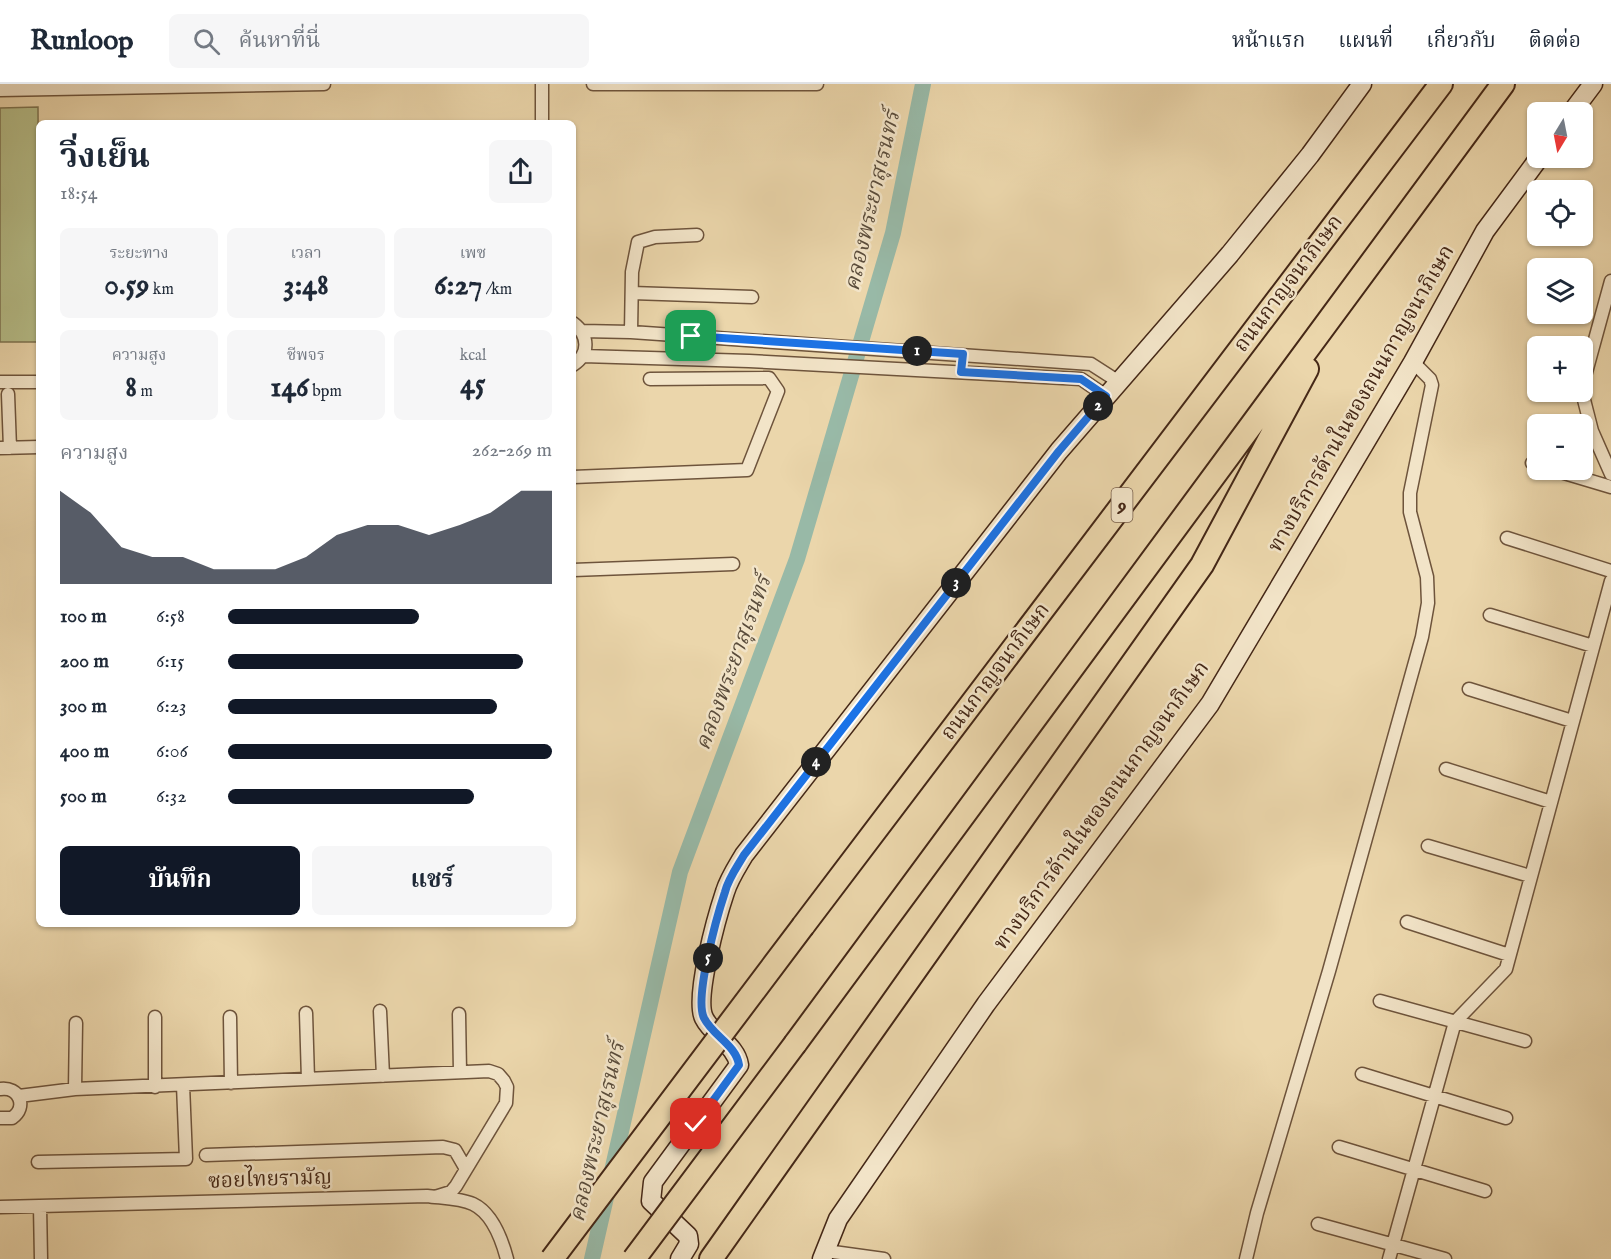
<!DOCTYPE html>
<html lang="th">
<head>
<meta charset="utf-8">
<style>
	body { margin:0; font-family:"IM FELL English","Noto Serif Thai",serif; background:#f6f6f7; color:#1f2937; height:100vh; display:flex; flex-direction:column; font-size:22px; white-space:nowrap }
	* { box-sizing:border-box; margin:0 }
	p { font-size:20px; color:#747a83 }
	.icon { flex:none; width:33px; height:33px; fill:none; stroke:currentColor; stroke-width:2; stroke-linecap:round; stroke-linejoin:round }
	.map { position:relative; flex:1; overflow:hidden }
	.side { position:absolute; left:36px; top:36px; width:540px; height:807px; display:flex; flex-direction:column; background:#fff; border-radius:9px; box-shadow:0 2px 4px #0004 }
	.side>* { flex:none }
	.needle { width:39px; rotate:190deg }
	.buttons { position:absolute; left:1527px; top:18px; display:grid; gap:12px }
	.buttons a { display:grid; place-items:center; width:66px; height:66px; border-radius:9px; background:#fff; box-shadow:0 2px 4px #0004; font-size:30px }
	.pin { position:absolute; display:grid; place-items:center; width:51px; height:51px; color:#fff; margin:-26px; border-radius:12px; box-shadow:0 3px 9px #0006 }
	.km { position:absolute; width:30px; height:30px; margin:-15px; border-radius:50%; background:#222; color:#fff; font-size:16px; line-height:30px; text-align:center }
	.round { display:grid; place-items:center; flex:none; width:63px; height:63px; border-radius:9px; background:#f6f6f7 }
	.head { display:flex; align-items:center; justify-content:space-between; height:102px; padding:0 24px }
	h1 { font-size:33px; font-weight:700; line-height:45px }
	.metrics { display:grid; grid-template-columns:repeat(3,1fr); gap:9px; height:102px; padding:6px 24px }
	.metrics div { display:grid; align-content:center; border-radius:9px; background:#f6f6f7; text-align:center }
	.metrics b { font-size:30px; font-weight:700 }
	.metrics small { font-size:16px; font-weight:400 }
	.metrics p { font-size:16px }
	.chart { height:168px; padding:12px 24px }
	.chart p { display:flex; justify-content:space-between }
	.chart svg { width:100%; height:108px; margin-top:6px; fill:#111827; opacity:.7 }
	.button { display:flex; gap:12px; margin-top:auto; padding:12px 24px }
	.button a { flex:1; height:69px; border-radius:9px; background:#111827; color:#fff; font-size:24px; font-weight:700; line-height:69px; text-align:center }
	.button a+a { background:#f6f6f7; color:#1f2937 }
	ul { padding:0 24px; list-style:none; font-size:20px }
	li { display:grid; grid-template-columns:96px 72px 1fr; align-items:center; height:45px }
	li i { height:15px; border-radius:8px; background:#111827 }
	header { display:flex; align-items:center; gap:36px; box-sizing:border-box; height:84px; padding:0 30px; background:#fff; border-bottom:2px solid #e0e1e3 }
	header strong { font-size:28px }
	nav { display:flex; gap:33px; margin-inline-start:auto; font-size:21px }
	.search { width:420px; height:54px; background:#f6f6f7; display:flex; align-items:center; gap:15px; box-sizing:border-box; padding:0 21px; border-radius:9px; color:#747a83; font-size:22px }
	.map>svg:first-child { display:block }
	.green { fill:#b6be89; stroke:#7e7350; stroke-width:1.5 }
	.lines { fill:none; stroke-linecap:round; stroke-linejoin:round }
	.canal { stroke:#98b9a7; stroke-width:16 }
	.minor-casing { stroke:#6e543c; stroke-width:15 }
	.secondary-casing { stroke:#452817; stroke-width:21 }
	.motorway-casing { stroke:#452817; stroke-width:26 }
	.minor { stroke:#f2e4c8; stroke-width:12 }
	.secondary { stroke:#f2e4c8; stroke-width:18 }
	.motorway { stroke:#ebd6ab; stroke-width:22 }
	.motorway-bridge-casing { stroke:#452817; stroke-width:26; stroke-linecap:butt }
	.motorway-bridge { stroke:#ebd6ab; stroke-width:22 }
	.route-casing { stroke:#fff; stroke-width:12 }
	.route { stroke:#1a73e8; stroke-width:8 }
	.labels { text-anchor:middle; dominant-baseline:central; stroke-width:5; stroke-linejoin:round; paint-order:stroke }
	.shield { fill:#f2e4c8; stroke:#79604c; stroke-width:1.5 }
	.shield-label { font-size:20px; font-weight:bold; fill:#452817 }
	.street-label { font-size:21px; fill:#452817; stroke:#f2e4c8 }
	.water-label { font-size:22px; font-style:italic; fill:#5a4c3b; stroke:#f2e4c8 }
</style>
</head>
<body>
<header>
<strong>Runloop</strong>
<div class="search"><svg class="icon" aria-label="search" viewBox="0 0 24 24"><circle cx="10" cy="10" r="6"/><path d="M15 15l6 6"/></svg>ค้นหาที่นี่</div>
<nav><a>หน้าแรก</a><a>แผนที่</a><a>เกี่ยวกับ</a><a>ติดต่อ</a></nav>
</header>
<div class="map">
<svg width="1611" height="1175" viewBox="0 0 1611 1175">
	<rect width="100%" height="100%" fill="#ebd6ab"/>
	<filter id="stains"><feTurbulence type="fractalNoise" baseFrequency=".00333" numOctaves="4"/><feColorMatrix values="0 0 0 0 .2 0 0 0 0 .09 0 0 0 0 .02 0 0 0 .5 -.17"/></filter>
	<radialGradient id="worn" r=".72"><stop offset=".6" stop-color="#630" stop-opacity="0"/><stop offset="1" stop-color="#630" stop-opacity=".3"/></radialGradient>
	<path class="green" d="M38,23L39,258H0V24Z"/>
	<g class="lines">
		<path class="canal" d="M592,1175L680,788L797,475L893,149L923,0"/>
		<g class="minor-casing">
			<path id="minor" d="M542,0V39
				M593,0H817
				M0,6L324,0
				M632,209L752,213
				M573,239C589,251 590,270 573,281
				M582,247L631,248L1091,280L1119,298
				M631,248L632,188L638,158L655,153L697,151
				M583,272L749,277L1081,295L1106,312
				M0,298H39
				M1582,303L1611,197
				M1582,308L1592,347L1611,390
				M8,310L10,364
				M0,364L39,363
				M1532,379L1538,380
				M1554,386L1611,403
				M573,393L747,386L778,307L769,294L650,295
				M1507,454L1611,487
				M573,486L733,480
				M1490,531L1593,562
				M1469,605L1572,637
				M1446,685L1551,718
				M1428,762L1530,792
				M1407,838L1509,871
				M1380,917L1525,957
				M380,927L383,992
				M306,929L308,995
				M459,930L460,988
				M155,933V1003
				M230,933L231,999
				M1362,990L1506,1034
				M0,1005C19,1002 28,1023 12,1034H0
				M75,1005L76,939
				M19,1012L75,1005L489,987L498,990L504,997L507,1003L506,1019L456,1102L451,1108L435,1113
				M1339,1063L1485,1107
				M206,1071L443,1063L455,1066L466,1085
				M38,1078L186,1075L183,1001
				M40,1122L41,1175
				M0,1123L427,1112C441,1114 460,1114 473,1120C492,1129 502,1156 507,1175
				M1318,1140L1445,1175
				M826,1167L884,1175
				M1246,1175L1257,1129L1329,887L1422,553L1428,519L1427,493L1410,428V409L1432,301L1430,295L1413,278
				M1389,1175L1455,938L1506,885L1611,497"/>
		</g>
		<g class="secondary-casing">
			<path id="secondary" d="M1572,28L1593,0
				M680,1175L689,1160L688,1152L651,1117L653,1098L739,981C736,961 713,952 704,934C694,914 717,832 725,808C729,795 737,783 744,771L1059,367L1230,170L1310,71L1362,0
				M822,1175L838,1135L986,920L1210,620L1413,278L1485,147L1539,74"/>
		</g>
		<g class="motorway-casing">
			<path id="motorway" d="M803,842L1441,0
				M795,960L1503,0
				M711,1175L1202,481L1307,285"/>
		</g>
		<use href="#minor" class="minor"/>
		<use href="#secondary" class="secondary"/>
		<use href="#motorway" class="motorway"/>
		<g class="motorway-bridge-casing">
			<path id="motorway-bridge" d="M552,1175L803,842
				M634,1175L795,960"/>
		</g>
		<use href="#motorway-bridge" class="motorway-bridge"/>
	</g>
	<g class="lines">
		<g class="route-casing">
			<path id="route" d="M691,252L963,270L961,288L1081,295L1106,312L1059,367L744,771C737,783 728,795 725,808C717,832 694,914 704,934C713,952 736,961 739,981L696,1040"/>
		</g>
		<use href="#route" class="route"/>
	</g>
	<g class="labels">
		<rect class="shield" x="1111.5" y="404" width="21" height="34" rx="4.5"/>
		<g class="shield-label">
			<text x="1122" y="421">9</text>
		</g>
		<g class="street-label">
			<text transform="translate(1289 200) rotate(-53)">ถนนกาญจนาภิเษก</text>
			<text transform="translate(1362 315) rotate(-60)">ทางบริการด้านในของถนนกาญจนาภิเษก</text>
			<text transform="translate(996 588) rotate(-53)">ถนนกาญจนาภิเษก</text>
			<text transform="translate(1102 722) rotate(-54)">ทางบริการด้านในของถนนกาญจนาภิเษก</text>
			<text transform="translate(270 1096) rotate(-2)">ซอยไทยรามัญ</text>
		</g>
		<g class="water-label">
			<text transform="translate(873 117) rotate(-77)">คลองพระยาสุเรนทร์</text>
			<text transform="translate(734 579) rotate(-70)">คลองพระยาสุเรนทร์</text>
			<text transform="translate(598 1048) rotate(-77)">คลองพระยาสุเรนทร์</text>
		</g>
	</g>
	<rect width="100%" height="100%" filter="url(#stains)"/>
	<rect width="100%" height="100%" fill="url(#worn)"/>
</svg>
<div class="buttons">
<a><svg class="needle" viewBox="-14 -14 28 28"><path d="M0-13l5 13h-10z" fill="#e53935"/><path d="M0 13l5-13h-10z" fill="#747a83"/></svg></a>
<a><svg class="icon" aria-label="locate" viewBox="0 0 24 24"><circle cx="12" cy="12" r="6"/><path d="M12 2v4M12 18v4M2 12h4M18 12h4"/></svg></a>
<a><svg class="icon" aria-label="layers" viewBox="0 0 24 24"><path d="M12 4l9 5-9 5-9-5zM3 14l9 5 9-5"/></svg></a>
<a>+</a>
<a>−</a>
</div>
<div class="pin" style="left:691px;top:252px;background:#1e9e55"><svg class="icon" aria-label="arrive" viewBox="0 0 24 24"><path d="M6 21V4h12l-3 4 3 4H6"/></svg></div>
<div class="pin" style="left:696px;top:1040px;background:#d93025"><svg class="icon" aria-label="check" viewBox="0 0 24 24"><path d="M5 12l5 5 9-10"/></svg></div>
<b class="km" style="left:917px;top:267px">1</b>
<b class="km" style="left:1098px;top:322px">2</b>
<b class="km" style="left:956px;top:499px">3</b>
<b class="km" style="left:816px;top:678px">4</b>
<b class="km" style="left:708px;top:874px">5</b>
<section class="side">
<div class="head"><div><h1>วิ่งเย็น</h1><p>18:54</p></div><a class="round"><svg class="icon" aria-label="share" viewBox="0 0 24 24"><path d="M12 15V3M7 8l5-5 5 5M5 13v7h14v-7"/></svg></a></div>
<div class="metrics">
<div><p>ระยะทาง</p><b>0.59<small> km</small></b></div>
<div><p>เวลา</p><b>3:48</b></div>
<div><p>เพซ</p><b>6:27<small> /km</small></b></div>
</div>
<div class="metrics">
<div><p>ความสูง</p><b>8<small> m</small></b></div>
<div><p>ชีพจร</p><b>146<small> bpm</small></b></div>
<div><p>kcal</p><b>45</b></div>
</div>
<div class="chart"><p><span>ความสูง</span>262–269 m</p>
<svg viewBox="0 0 160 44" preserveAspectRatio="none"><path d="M0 44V6L10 15L20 29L30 33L40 33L50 38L60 38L70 38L80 33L90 24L100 20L110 20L120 24L130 20L140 15L150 6L160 6V44z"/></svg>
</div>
<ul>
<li><b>100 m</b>6:58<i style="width:59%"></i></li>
<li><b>200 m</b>6:15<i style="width:91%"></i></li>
<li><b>300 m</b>6:23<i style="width:83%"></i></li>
<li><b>400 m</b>6:06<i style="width:100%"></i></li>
<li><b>500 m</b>6:32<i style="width:76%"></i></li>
</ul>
<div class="button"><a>บันทึก</a><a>แชร์</a></div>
</section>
</div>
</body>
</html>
